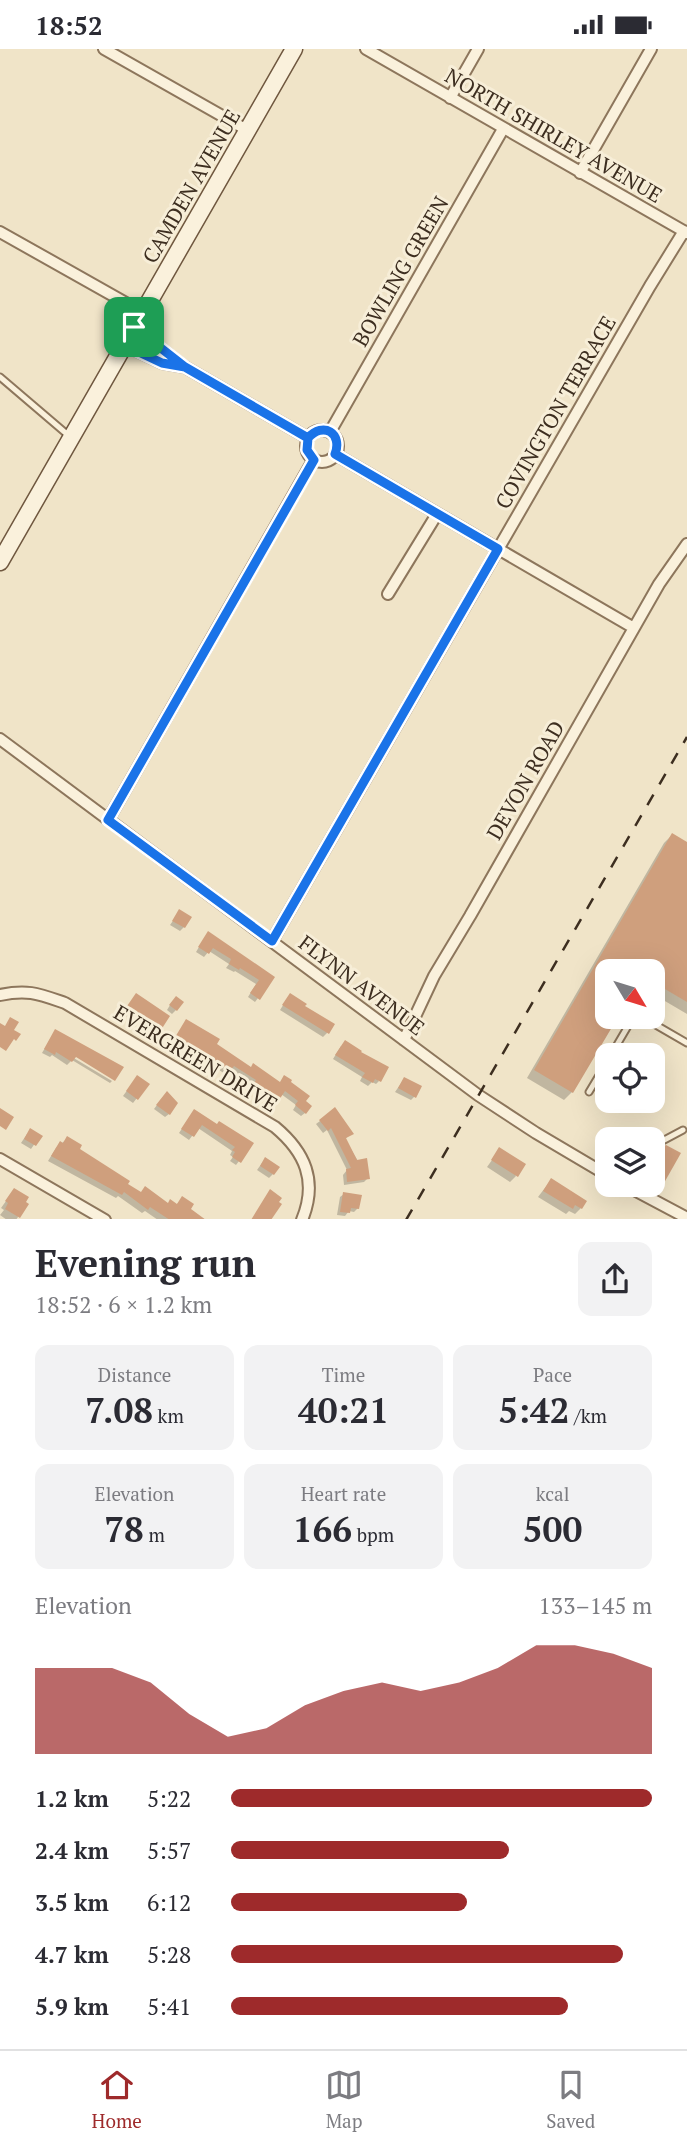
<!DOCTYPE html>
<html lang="en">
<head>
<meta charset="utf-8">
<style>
	body { margin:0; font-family:"PT Serif",serif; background:#f2f2f3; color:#2b2b33; height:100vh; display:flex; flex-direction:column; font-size:26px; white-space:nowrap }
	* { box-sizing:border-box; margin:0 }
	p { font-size:23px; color:#7c7c81 }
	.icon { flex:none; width:38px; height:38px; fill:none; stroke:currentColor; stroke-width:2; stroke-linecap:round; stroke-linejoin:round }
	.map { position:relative; height:1170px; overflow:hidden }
	.side { display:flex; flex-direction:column; background:#fff; flex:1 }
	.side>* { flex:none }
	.needle { width:46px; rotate:128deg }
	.buttons { position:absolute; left:595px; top:910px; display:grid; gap:14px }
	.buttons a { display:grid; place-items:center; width:70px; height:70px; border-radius:14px; background:#fff; box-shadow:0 7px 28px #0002; font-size:35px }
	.pin { position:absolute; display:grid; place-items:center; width:60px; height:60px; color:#fff; margin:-30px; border-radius:14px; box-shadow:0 4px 10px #0006 }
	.round { display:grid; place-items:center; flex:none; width:74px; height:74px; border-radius:14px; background:#f2f2f3 }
	.head { display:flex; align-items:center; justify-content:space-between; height:119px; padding:0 35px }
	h1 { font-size:38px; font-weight:800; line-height:52px }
	.stats { display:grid; grid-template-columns:repeat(3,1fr); gap:10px; height:119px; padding:7px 35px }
	.stats div { display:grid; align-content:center; border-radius:14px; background:#f2f2f3; text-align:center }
	.stats b { font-size:35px; font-weight:800 }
	.stats small { font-size:19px; font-weight:400 }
	.stats p { font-size:19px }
	.chart { height:196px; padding:14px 35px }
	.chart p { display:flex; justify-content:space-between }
	.chart svg { width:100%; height:126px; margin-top:7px; fill:#9e2a2b; opacity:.7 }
	ul { padding:0 35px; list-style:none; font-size:23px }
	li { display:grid; grid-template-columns:112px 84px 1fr; align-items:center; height:52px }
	li i { height:18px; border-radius:9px; background:#9e2a2b }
	.status { display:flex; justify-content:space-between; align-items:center; height:49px; padding:0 35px; background:#fff; direction:ltr }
	.status svg { height:19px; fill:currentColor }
	.menu { display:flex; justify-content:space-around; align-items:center; height:98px; border-top:2px solid #e1e1e2; background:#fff; font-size:19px; color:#7c7c81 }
	.menu a { display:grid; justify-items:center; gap:4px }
	.menu .active { color:#9e2a2b }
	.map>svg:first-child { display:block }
	.shadow { fill:#0003 }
	.building { fill:#cf9f7d }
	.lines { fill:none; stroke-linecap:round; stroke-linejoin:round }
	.lane-casing { stroke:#8d765c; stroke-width:9 }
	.street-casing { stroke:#8d765c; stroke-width:14 }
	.secondary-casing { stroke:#6f573f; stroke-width:19 }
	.lane { stroke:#faf1dc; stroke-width:5 }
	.street { stroke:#faf1dc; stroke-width:10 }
	.secondary { stroke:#faf1dc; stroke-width:16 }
	.rail { stroke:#3d2e20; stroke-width:2.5; stroke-dasharray:12 12; stroke-linecap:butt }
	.route-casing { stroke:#fff; stroke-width:14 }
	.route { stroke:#1a73e8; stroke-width:9 }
	.labels { text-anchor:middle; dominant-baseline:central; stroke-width:6; stroke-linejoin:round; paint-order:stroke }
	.street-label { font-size:21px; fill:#3d2e20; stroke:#f7eed8 }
</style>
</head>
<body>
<div class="status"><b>18:52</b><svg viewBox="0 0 49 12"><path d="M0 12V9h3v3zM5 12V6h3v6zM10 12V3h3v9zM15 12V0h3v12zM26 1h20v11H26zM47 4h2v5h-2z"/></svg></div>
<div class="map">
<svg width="687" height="1171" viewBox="0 0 687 1171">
	<rect width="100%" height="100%" fill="#f0e4c8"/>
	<path class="shadow" d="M672,786L687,795V965L653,945V922H607V968H616L572,1043L564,1051L527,1029L664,794Z
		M179,863L184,878L180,882L170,876Z
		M205,888L273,929L255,953L248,948L256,935L235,922L234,923L226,919L229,915L209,902L204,908L196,903Z
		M133,950L168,968L156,984L151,981L152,979L135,968L132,971L123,965Z
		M287,950L332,975L327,984L323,988L280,961Z
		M172,953L176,961L172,965L167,961Z
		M186,972L215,996L304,1053L305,1064L301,1067L293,1061L296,1056L281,1045L274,1054L251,1039L253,1036L230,1020L225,1025L206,1012L172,994Z
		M55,982L69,1002L67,1005L112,1032L110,1034L72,1011L67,1016L52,1006L50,1008L42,1004Z
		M341,997L379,1032L376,1035L372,1033L368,1037L360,1032L362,1028L333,1010Z
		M404,1030L415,1047L411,1051L395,1043Z
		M134,1032L148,1035L133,1054L123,1047Z
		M163,1048L169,1065L165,1068L154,1060Z
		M191,1066L252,1095L236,1116L230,1112L233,1108L230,1106L232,1102L198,1079L189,1091L179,1084Z
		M320,1072L352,1084L345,1090L368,1129L364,1133L344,1136L343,1126L347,1121L327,1081L323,1084L316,1075Z
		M27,1085L40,1087L31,1100L21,1094Z
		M68,1089L77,1101L140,1145L167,1155L176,1156L182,1150L188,1160L202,1170L158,1171L145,1162L142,1164L118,1147L116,1149L48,1112L56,1099Z
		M500,1100L516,1127L510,1133L487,1118Z
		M662,1100L679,1105L662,1133L656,1139L650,1136H653V1111Z
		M262,1114L273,1125L269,1129L257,1121Z
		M551,1131L581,1159L575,1165L569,1162L566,1165L538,1148Z
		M14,1141L18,1168L16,1171H7L0,1166L4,1161L1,1159Z
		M344,1145L358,1159L354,1163L349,1162L345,1167L337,1166L340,1148Z"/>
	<path class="building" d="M672,784L687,793V953L653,933V922H607V968H618L573,1044L534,1021Z
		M179,860L192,868L185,879L172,872Z
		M208,882L275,928L260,951L250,944L259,931L240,919L239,921L229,915L231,910L213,899L209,905L198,898Z
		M136,944L170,967L161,981L153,977L155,974L140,965L137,968L125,960Z
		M290,944L307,955L305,957L335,975L329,985L282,956Z
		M176,947L184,953L177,962L169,956Z
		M10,968L19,973L14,981L21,985L16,992L14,990L6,1002L0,998V974L5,977Z
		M186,970L220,990L217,995L251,1018L253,1014L280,1033L284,1026L292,1031L291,1033L310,1047L306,1052L312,1057L306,1065L295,1056L298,1052L285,1042L279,1051L254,1034L256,1031L234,1017L230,1022L210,1008L174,990Z
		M55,980L124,1018L115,1032L76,1008L72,1013L56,1003L55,1006L44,1000Z
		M345,991L362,1002L361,1003L389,1018L381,1033L375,1030L373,1034L362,1028L365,1024L335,1006Z
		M137,1026L150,1035L138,1051L126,1042Z
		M404,1028L422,1037L416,1049L398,1039Z
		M167,1042L178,1054L170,1066L156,1056Z
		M335,1058L354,1085L346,1089L357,1111L367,1109L370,1130L347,1133L346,1120L351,1119L331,1079L328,1082L319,1071Z
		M0,1059L14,1068L6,1081L0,1077Z
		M194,1060L217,1075L219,1072L254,1094L241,1114L232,1108L235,1103L232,1101L235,1098L202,1076L194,1088L181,1080Z
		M30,1079L43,1087L36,1097L24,1090Z
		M67,1087L82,1096L80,1100L130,1132L128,1135L141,1143L145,1137L168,1154L170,1150L177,1155L182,1147L194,1155L191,1160L206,1171H170L150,1158L148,1161L124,1143L122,1146L51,1107L60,1092L63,1094Z
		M666,1096L681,1104L664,1134L653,1128V1113L661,1099Z
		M499,1098L526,1115L518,1128L491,1111Z
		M265,1108L280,1118L274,1126L260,1117Z
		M551,1129L587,1152L582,1160L575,1156L573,1160L543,1142Z
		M14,1139L29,1148L26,1153L29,1155L20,1169L5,1160L8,1154L5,1152Z
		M270,1140L282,1149L279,1153L282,1155L271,1171H251Z
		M343,1143L362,1146L359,1160L351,1159L350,1164L340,1163Z"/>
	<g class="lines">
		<g class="lane-casing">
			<path id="lane" d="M0,328L68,386
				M611,1006L631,972H649L687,994
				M589,1043L607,1013
				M653,1097L683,1081"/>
		</g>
		<g class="street-casing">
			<path id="street" d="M104,0L247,81
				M366,0L687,184
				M450,49L478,0
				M580,124L651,0
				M0,183L142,263
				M134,278L183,317
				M124,296L162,314L185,318L308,389
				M306 397a16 16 0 1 1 32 0a16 16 0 1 1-32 0Z
				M330,383L503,80
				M335,405L634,579
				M388,545L437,465
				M0,690L478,1046L536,1084L607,1126
				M108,771L314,410
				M272,892L650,237L684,182
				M0,946C28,940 39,945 65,954L275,1078C305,1103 318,1132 302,1171
				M404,991L434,927L470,867L659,535L687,495
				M0,1110L105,1171
				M625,1136L687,1169"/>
		</g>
		<g class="secondary-casing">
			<path id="secondary" d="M0,513L294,0"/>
		</g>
		<use href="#lane" class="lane"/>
		<use href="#street" class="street"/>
		<use href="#secondary" class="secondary"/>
		<path class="rail" d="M406,1171L687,688"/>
	</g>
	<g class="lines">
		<g class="route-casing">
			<path id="route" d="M134,278L185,318L308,389L307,401L314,411L108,771L272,892L498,500L335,405C343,384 323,372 308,389L185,318L162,314L124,296L134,278"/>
		</g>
		<use href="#route" class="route"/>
	</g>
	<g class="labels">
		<g class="street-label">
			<text transform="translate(554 86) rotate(30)">NORTH SHIRLEY AVENUE</text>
			<text transform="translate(191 137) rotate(-60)">CAMDEN AVENUE</text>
			<text transform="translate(400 222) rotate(-60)">BOWLING GREEN</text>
			<text transform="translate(555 363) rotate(-60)">COVINGTON TERRACE</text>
			<text transform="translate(525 731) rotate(-60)">DEVON ROAD</text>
			<text transform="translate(362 936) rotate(37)">FLYNN AVENUE</text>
			<text transform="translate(196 1009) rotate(31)">EVERGREEN DRIVE</text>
		</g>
	</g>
</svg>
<div class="buttons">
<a><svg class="needle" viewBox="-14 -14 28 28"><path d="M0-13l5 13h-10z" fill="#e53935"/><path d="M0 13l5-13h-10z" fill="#7c7c81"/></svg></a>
<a><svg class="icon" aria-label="locate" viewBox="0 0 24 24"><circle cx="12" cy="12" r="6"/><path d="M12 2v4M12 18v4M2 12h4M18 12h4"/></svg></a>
<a><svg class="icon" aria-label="layers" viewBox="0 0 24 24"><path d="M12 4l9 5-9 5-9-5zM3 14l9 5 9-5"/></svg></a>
</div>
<div class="pin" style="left:134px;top:278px;background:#1e9e55"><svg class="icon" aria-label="arrive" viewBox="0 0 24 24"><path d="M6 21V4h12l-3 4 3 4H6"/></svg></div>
</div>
<section class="side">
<div class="head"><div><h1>Evening run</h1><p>18:52 · 6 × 1.2 km</p></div><a class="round"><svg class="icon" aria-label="share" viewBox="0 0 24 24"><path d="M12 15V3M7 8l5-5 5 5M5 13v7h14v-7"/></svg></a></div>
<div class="stats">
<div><p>Distance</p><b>7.08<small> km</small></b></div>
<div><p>Time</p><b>40:21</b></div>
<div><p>Pace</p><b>5:42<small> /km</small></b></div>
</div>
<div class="stats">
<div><p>Elevation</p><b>78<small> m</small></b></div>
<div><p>Heart rate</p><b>166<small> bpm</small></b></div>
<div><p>kcal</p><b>500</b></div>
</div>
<div class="chart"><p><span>Elevation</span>133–145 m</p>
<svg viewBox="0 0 160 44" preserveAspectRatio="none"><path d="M0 44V14L10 14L20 14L30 19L40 30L50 38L60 35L70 27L80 22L90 19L100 22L110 19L120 14L130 6L140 6L150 9L160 14V44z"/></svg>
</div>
<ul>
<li><b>1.2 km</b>5:22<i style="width:100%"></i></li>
<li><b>2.4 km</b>5:57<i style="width:66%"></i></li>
<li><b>3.5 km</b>6:12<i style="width:56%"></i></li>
<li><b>4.7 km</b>5:28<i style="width:93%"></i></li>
<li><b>5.9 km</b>5:41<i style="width:80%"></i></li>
</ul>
</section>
<nav class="menu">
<a class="active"><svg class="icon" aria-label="home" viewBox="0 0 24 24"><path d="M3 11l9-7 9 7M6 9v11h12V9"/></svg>Home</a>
<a><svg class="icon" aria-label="map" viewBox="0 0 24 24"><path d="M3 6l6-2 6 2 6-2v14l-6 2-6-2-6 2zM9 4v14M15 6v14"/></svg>Map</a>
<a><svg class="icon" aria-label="saved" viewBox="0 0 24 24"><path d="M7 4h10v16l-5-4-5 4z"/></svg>Saved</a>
</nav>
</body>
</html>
